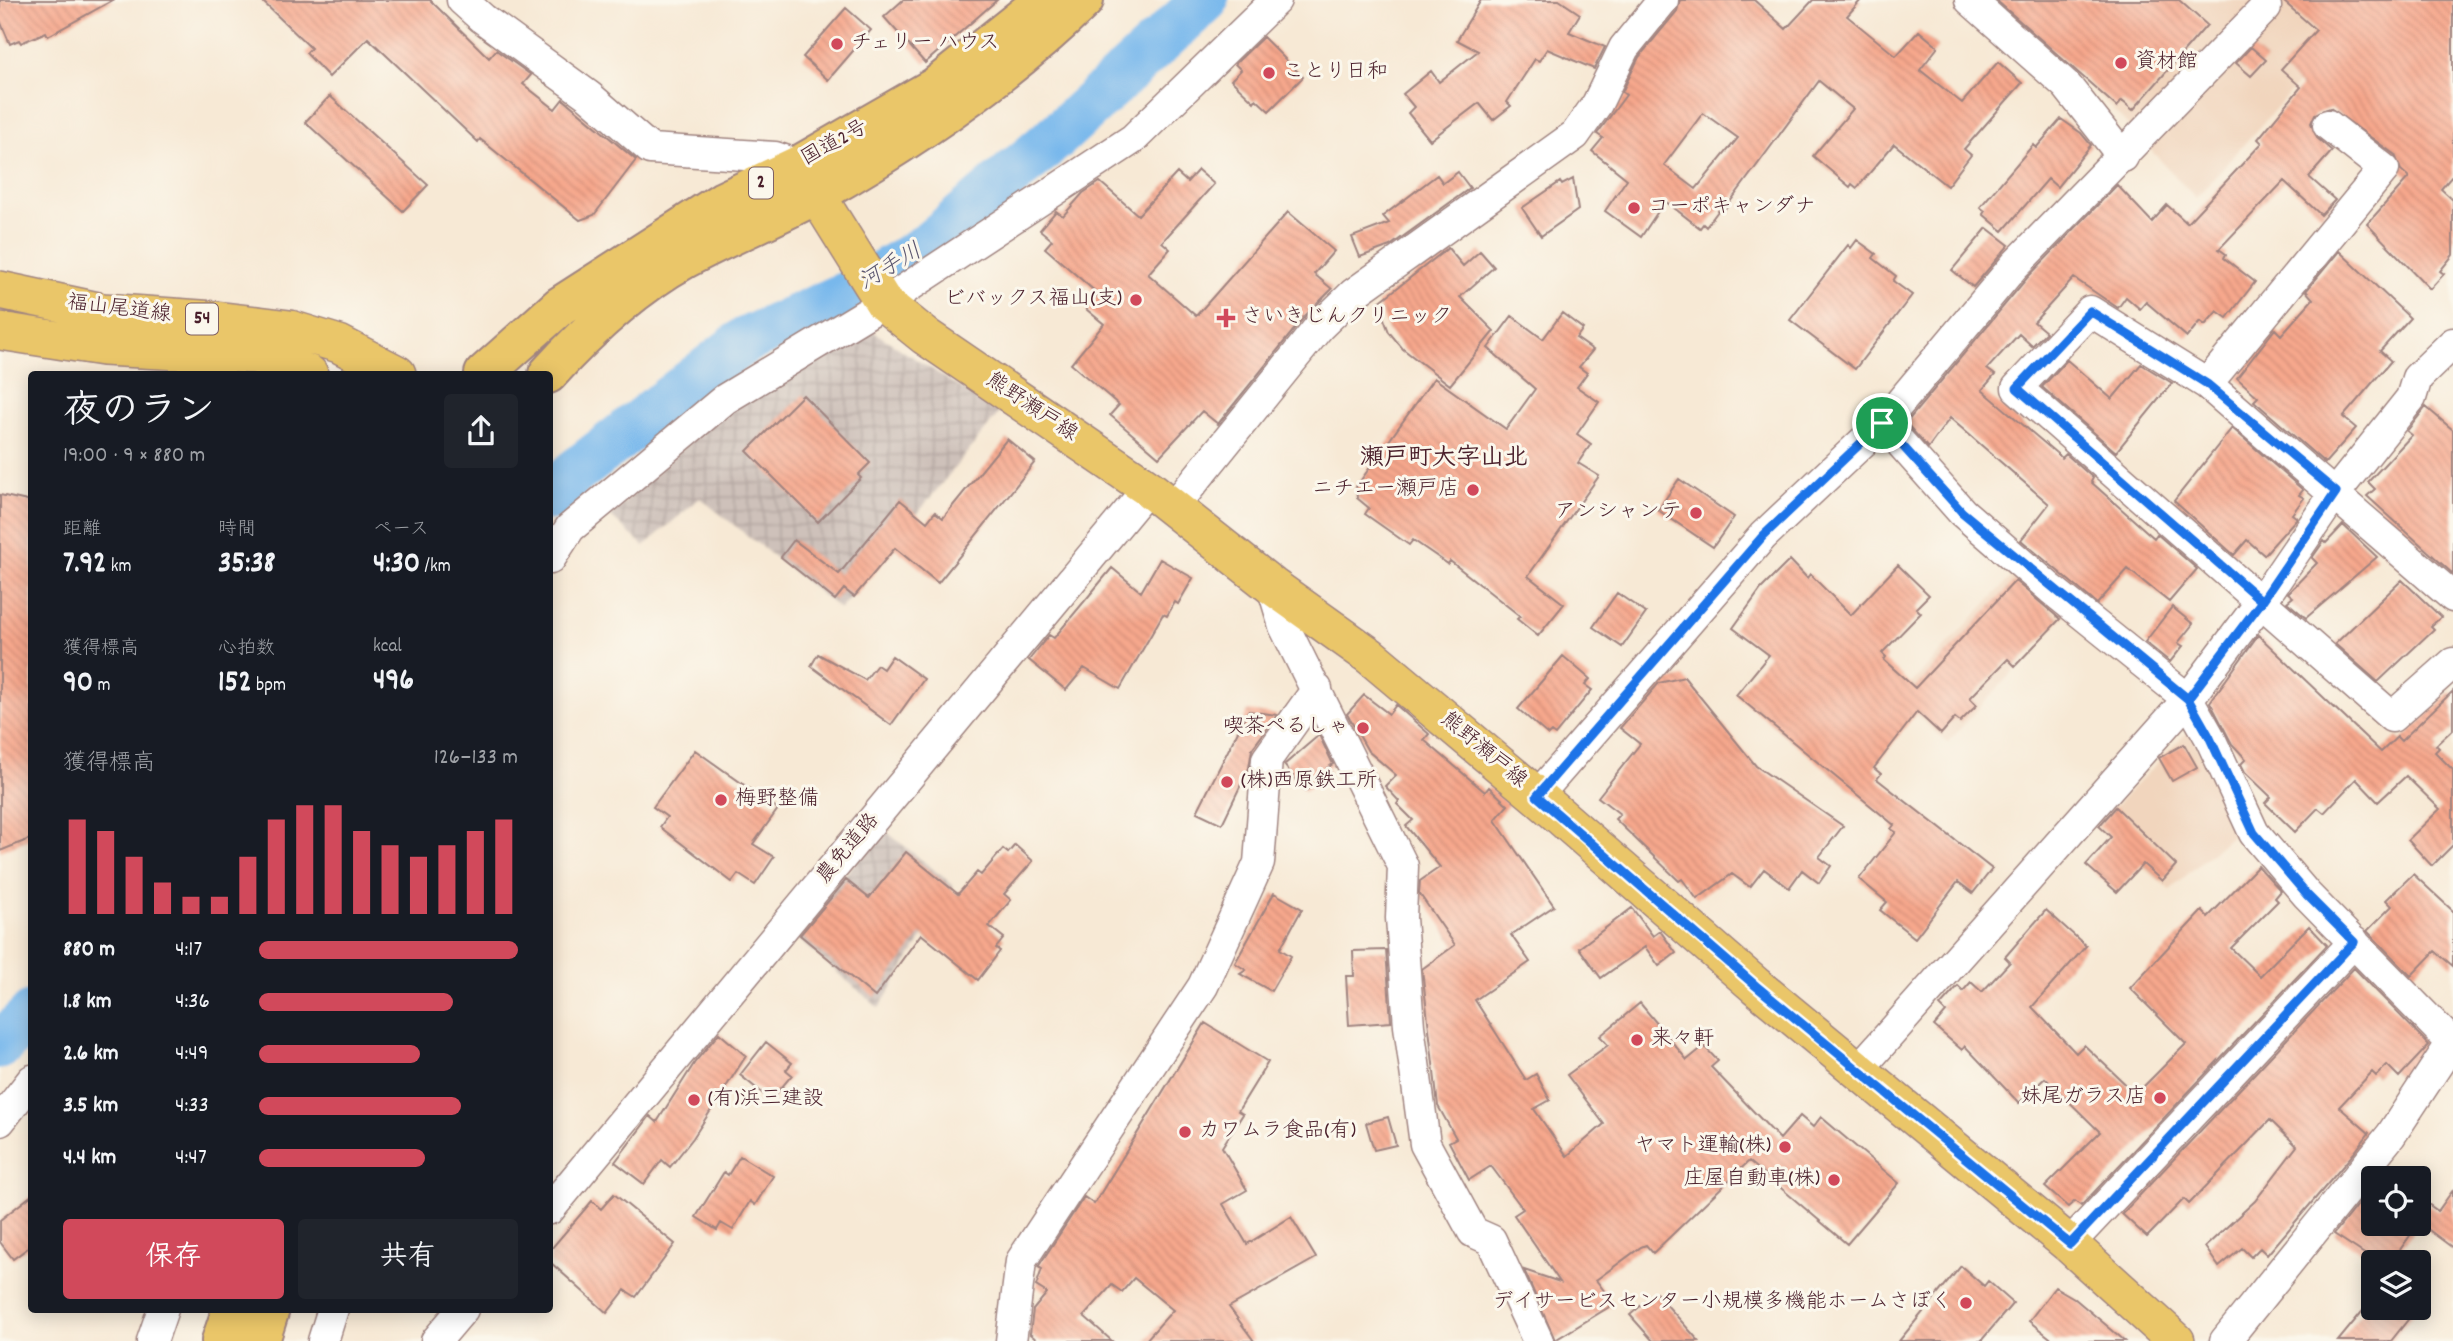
<!DOCTYPE html>
<html lang="ja">
<head>
<meta charset="utf-8">
<style>
	body { margin:0; font-family:Dekko,"Klee One",sans-serif; background:#20242c; color:#f1f3f6; height:100vh; display:flex; flex-direction:column; font-size:26px; white-space:nowrap }
	* { box-sizing:border-box; margin:0 }
	p { font-size:23px; color:#9ea1a6 }
	.icon { flex:none; width:38px; height:38px; fill:none; stroke:currentColor; stroke-width:2; stroke-linecap:round; stroke-linejoin:round }
	.map { position:relative; flex:1; overflow:hidden }
	.side { position:absolute; left:28px; top:371px; width:525px; height:942px; display:flex; flex-direction:column; background:#171b24; border-radius:7px; box-shadow:0 4px 18px #0003 }
	.side>* { flex:none }
	.buttons { position:absolute; left:2361px; top:1166px; display:grid; gap:14px }
	.buttons a { display:grid; place-items:center; width:70px; height:70px; border-radius:7px; background:#171b24; box-shadow:0 4px 18px #0003; font-size:35px }
	.pin { position:absolute; display:grid; place-items:center; width:60px; height:60px; color:#fff; margin:-30px; border:4px solid #fff; border-radius:50%; box-shadow:0 2px 7px #0007 }
	.round { display:grid; place-items:center; flex:none; width:74px; height:74px; border-radius:7px; background:#20242c }
	.overview { display:flex; align-items:center; justify-content:space-between; height:119px; padding:0 35px }
	h1 { font-size:38px; font-weight:800; line-height:52px }
	.stats { display:grid; grid-template-columns:repeat(3,1fr); gap:10px; height:119px; padding:7px 35px }
	.stats div { display:grid; align-content:center }
	.stats b { font-size:30px; font-weight:800 }
	.stats small { font-size:19px; font-weight:400 }
	.stats p { font-size:19px }
	.chart { height:196px; padding:14px 35px }
	.chart p { display:flex; justify-content:space-between }
	.chart svg { width:100%; height:126px; margin-top:7px; stroke:#d1495b; stroke-width:6 }
	.button { display:flex; gap:14px; margin-top:auto; padding:14px 35px }
	.button a { flex:1; height:80px; border-radius:7px; background:#d1495b; color:#fff; font-size:28px; font-weight:800; line-height:80px; text-align:center }
	.button a+a { background:#20242c; color:#f1f3f6 }
	ul { padding:0 35px; list-style:none; font-size:23px }
	li { display:grid; grid-template-columns:112px 84px 1fr; align-items:center; height:52px }
	li i { height:18px; border-radius:9px; background:#d1495b }
	.map>svg:first-child { display:block }
	.built { fill:#f1d5bd }
	.industrial { fill:url(#industrial-grid) }
	.lines { fill:none; stroke-linecap:round; stroke-linejoin:round }
	.river { stroke:#78b8ec; stroke-width:47 }
	.building { fill:url(#building-back-hatch); fill-rule:evenodd }
	.minor-casing { stroke:#a08480; stroke-width:33 }
	.major-casing { stroke:#a08480; stroke-width:40 }
	.highway-casing { stroke:#a08480; stroke-width:42 }
	.minor { stroke:#fff; stroke-width:30 }
	.major { stroke:#eac669; stroke-width:37 }
	.highway { stroke:#eac669; stroke-width:38 }
	.route-casing { stroke:#fff; stroke-width:14 }
	.route { stroke:#1a73e8; stroke-width:9 }
	.poi-dot { fill:#d1495b; stroke:#fbf7ec; stroke-width:2.5 }
	.labels { text-anchor:middle; dominant-baseline:central; stroke-width:6; stroke-linejoin:round; paint-order:stroke }
	.shield { fill:#fbf7ec; stroke:#7f6065; stroke-width:2 }
	.shield-label { font-size:19px; font-weight:bold; fill:#4a1f2b }
	.poi-label { font-size:21px; fill:#4a1f2b; stroke:#fbf7ec; text-anchor:start }
	.street-label { font-size:21px; fill:#4a1f2b; stroke:#fbf7ec }
	.water-label { font-size:23px; font-style:italic; fill:#5a556f; stroke:#fbf7ec }
	.quarter-label { font-size:24px; font-weight:bold; fill:#4a1f2b; stroke:#fbf7ec }
</style>
</head>
<body>
<div class="map">
<svg width="2453" height="1341" viewBox="0 0 2453 1341">
	<defs>
		<pattern id="industrial-grid" width="8" height="8" patternUnits="userSpaceOnUse" patternTransform="scale(1.75)"><rect width="8" height="8" fill="#cec1ba"/><path d="M0 4h8M4 0v8" fill="none" stroke="#b2a5a0"/></pattern>
		<pattern id="building-back-hatch" width="6" height="6" patternUnits="userSpaceOnUse" patternTransform="scale(1.75)"><rect width="6" height="6" fill="#f6a78c"/><path d="M-1 5l2 2M0 0l6 6M5-1l2 2" fill="none" stroke="#d48f79"/></pattern>
	</defs>
	<rect width="100%" height="100%" fill="#fbf7ec"/>
	<filter id="ink" filterUnits="userSpaceOnUse"><feTurbulence type="fractalNoise" baseFrequency=".0143" numOctaves="2"/><feDisplacementMap in="SourceGraphic" scale="14" xChannelSelector="R" yChannelSelector="G"/><feConvolveMatrix kernelMatrix="1 2 1 2 8 2 1 2 1" color-interpolation-filters="sRGB"/></filter>
	<filter id="wash" filterUnits="userSpaceOnUse"><feTurbulence type="fractalNoise" baseFrequency=".00686" numOctaves="4" result="noise"/><feDisplacementMap in="SourceGraphic" scale="28" xChannelSelector="R" yChannelSelector="G"/><feGaussianBlur stdDeviation="1.57" result="paint"/><feColorMatrix in="noise" values="0 0 0 0 0 0 0 0 0 0 0 0 0 0 0 0 0 1.4 0 .05"/><feComposite in="paint" operator="in"/></filter>
	<g filter="url(#wash)">
		<rect width="100%" height="100%" fill="#f7e9d5"/>
		<path class="built" d="M2009,0H2453L2326,52L2196,198Z
			M2017,571L2065,615L1947,743L1898,698Z
			M2189,730L2236,831L2170,890L2095,827Z"/>
		<path class="industrial" d="M860,323L999,413L840,609L700,498L644,546L610,516L714,419Z
			M883,829L954,886L879,1008L795,936Z"/>
		<g class="lines">
			<path class="river" d="M550,497L574,473L744,341L848,294L929,245L1058,135L1205,0
				M0,1045L32,1014"/>
		</g>
		<g id="blocks">
			<path class="building" d="M0,0H113L48,36L46,32L21,43L19,40L10,44L0,21Z
				M261,0H430L489,58L496,50L531,75L523,84L555,109L563,99L636,160L594,215L580,220L480,139L478,142L368,38L329,77L306,53L311,48Z
				M903,0H997L925,63L884,17Z
				M1481,0H1559L1580,14L1569,32L1605,47L1594,69L1547,49L1539,61L1535,59L1507,102L1511,106L1493,120L1479,103L1430,140L1408,113L1414,107L1403,94L1431,71L1439,82L1478,51L1457,40Z
				M1680,0H1754L1786,29L1813,0H1861L1847,16L1896,56L1919,31L1938,47L1920,70L1962,103L1998,62L2022,83L1964,149L1971,155L1947,186L1894,144L1857,188L1852,184L1850,187L1813,156L1853,109L1819,81L1724,210L1721,207L1706,227L1703,224L1700,228L1665,201L1641,237L1605,211L1627,179L1592,151L1603,138L1597,134L1626,95L1622,92L1639,57L1677,11ZM1703,113L1738,138L1696,189L1664,165Z
				M1996,0H2179L2207,25L2133,110L2122,101L2117,107Z
				M2282,0H2453V175L2441,189L2453,200V255L2440,271L2444,274L2430,289L2367,224L2409,177L2401,170L2395,155L2330,108L2315,114L2311,123L2317,138L2332,151L2309,177L2335,200L2321,215L2284,181L2219,249L2226,254L2224,258L2255,282L2227,318L2217,311L2205,325L2200,321L2187,337L2146,302L2140,309L2126,297L2118,308L2074,278L2034,322L2046,332L2032,346L2019,334L1987,369L1995,375L1982,390L2062,458L2066,454L2093,478L2091,482L2154,538L2157,534L2197,569L2169,602L2128,569L2097,604L2021,540L2049,504L1950,418L1928,448L1906,423L2027,278L2117,185L2152,222L2167,205L2187,223L2262,143L2258,139L2301,87L2281,69L2316,30Z
				M846,8L871,30L828,80L803,57Z
				M1263,37L1303,77L1269,111L1256,99L1254,102L1231,80L1241,70L1235,64Z
				M2251,47L2266,60L2251,76L2236,63Z
				M330,96L428,185L403,211L305,122Z
				M2061,119L2081,133L2091,145L2057,187L2048,179L2003,231L1983,214L1985,211L1980,207L2033,145L2036,148Z
				M1198,170L1214,184L1162,242L1170,249L1148,274L1196,316L1288,212L1334,251L1314,274L1332,289L1305,316L1218,424L1202,411L1159,457L1110,415L1119,405L1071,364L1104,324L1086,309L1098,294L1045,248L1052,240L1040,230L1056,211L1063,216L1083,193L1100,182L1138,215L1177,173L1187,182Z
				M1458,172L1470,188L1390,246L1360,257L1352,237L1389,223L1383,216L1437,175L1443,183Z
				M1573,179L1578,210L1541,236L1522,208L1560,182L1562,185Z
				M1987,228L2009,245L1973,287L1952,270Z
				M1857,240L1876,254L1873,258L1896,276L1893,281L1912,295L1855,369L1790,320L1848,245L1851,248Z
				M1448,248L1463,266L1480,251L1494,267L1460,297L1494,331L1450,385L1403,349L1389,332L1378,303Z
				M2339,251L2410,318L2380,351L2391,361L2343,417L2356,428L2325,463L2254,401L2258,397L2237,378L2275,329L2281,335L2313,299L2306,291Z
				M1562,313L1583,329L1576,338L1593,350L1579,367L1587,373L1577,387L1599,402L1577,434L1591,444L1578,463L1599,476L1528,576L1564,604L1538,636L1517,619L1520,616L1450,561L1448,564L1413,540L1409,545L1365,514L1369,508L1357,498L1356,487L1434,378L1506,429L1535,389L1488,348L1512,316L1543,339Z
				M2067,360L2112,399L2141,364L2172,383L2116,452L2042,387Z
				M803,395L870,463L858,475L861,478L818,522L747,451Z
				M2426,407L2453,430V574L2367,496L2375,489L2368,482L2412,435L2407,431Z
				M2232,428L2303,490L2299,495L2304,498L2292,514L2297,518L2264,555L2247,540L2234,555L2174,501Z
				M1007,439L1035,462L938,583L895,548L854,597L844,589L835,600L781,557L794,540L839,574L900,500L927,522L935,512L943,518Z
				M1679,479L1734,517L1713,547L1658,510Z
				M0,495L32,502V838L0,851Z
				M2343,525L2377,557L2306,618L2287,602L2293,597L2288,593L2317,563L2312,558L2324,541L2326,543Z
				M1160,559L1193,578L1178,604L1175,602L1167,616L1163,614L1120,689L1084,668L1066,690L1029,660L1049,635L1054,638L1112,568L1141,592Z
				M1790,560L1807,578L1810,574L1851,615L1898,565L1929,595L1916,608L1921,613L1882,653L1886,657L1884,660L1915,688L2015,581L2060,619L2015,666L2008,659L1970,698L1977,705L1960,722L1955,718L1941,734L1917,712L1874,768L1881,774L1877,779L1992,869L1973,893L1958,882L1915,938L1880,910L1887,902L1859,879L1896,832L1891,829L1894,825L1736,695L1769,655L1733,628L1761,589Z
				M2402,580L2441,617L2431,626L2434,629L2378,682L2335,644Z
				M1617,593L1646,613L1622,647L1593,627Z
				M2172,607L2193,624L2178,643L2183,646L2170,662L2145,642Z
				M2258,635L2381,752L2397,737L2401,741L2453,691V729L2436,745L2439,748L2435,752L2453,770V845L2432,866L2408,840L2440,809L2406,776L2378,802L2356,779L2324,813L2318,808L2295,832L2265,803L2271,797L2245,772L2241,764L2246,759L2232,744L2210,702Z
				M818,654L865,680L877,665L883,669L892,656L924,679L891,725L811,666Z
				M1563,656L1590,679L1585,685L1592,690L1555,735L1551,732L1548,735L1518,709Z
				M1684,677L1756,766L1843,826L1819,857L1831,866L1819,883L1802,870L1789,888L1764,869L1750,887L1732,874L1697,899L1682,879L1679,881L1615,819L1620,814L1598,797L1640,744L1620,728L1659,683Z
				M1364,695L1389,714L1396,705L1429,734L1424,740L1485,792L1489,787L1508,805L1495,820L1554,906L1511,935L1530,962L1475,1000L1526,1080L1536,1074L1550,1100L1534,1109L1567,1156L1604,1124L1567,1075L1608,1045L1600,1036L1640,1003L1687,1060L1704,1046L1718,1061L1711,1067L1780,1139L1800,1116L1813,1127L1821,1117L1899,1183L1847,1244L1749,1161L1653,1253L1646,1245L1641,1247L1596,1280L1614,1304L1555,1340L1524,1270L1560,1282L1514,1215L1523,1209L1491,1166L1469,1180L1449,1142L1456,1138L1438,1106L1422,969L1455,945L1419,893L1420,881L1440,867L1406,826L1413,820L1397,804L1399,801L1385,786L1396,775L1368,751L1347,714Z
				M1248,711L1277,715L1252,749L1249,768L1222,824L1197,812Z
				M1319,735L1333,764L1327,768L1330,772L1305,791L1284,765Z
				M2184,744L2197,767L2172,781L2159,758Z
				M695,750L778,809L753,844L774,857L755,885L738,874L732,882L660,827L667,817L653,807Z
				M2116,807L2176,865L2162,881L2143,864L2117,892L2086,865L2111,837L2099,826Z
				M1015,845L1033,861L1004,894L1011,900L989,926L1004,938L996,948L1000,951L978,980L921,934L875,997L800,935L846,880L869,898L906,852L958,894L977,872L981,875L1003,849L1008,853Z
				M2258,866L2281,891L2275,898L2278,901L2231,948L2260,976L2309,926L2327,945L2081,1206L2075,1201L2068,1207L2045,1187L2100,1132L2045,1078L2019,1103L1965,1046L1962,1050L1934,1026L1946,1012L1940,1006L1958,986L1963,991L1971,982L1982,992L2010,962L2005,957L2046,910L2086,946L2032,1007L2076,1053L2084,1045L2136,1094L2186,1044L2130,988L2202,911L2208,917Z
				M2413,874L2453,911V966L2435,951L2411,976L2367,931L2392,906L2386,900Z
				M1274,893L1302,909L1280,949L1291,956L1271,991L1240,974L1246,970L1235,963Z
				M1632,908L1653,936L1660,931L1676,953L1659,966L1645,947L1601,978L1579,948Z
				M1386,950L1391,1022L1349,1025L1346,976H1354L1353,951Z
				M2354,968L2429,1045L2399,1077L2387,1065L2376,1076L2372,1072L2339,1107L2369,1133L2354,1153L2267,1255L2260,1248L2251,1257L2242,1248L2219,1267L2205,1247L2255,1201L2297,1146L2270,1120L2189,1204L2184,1199L2147,1237L2122,1214Z
				M1205,1023L1268,1062L1238,1111L1243,1114L1222,1147L1247,1190L1223,1204L1247,1244L1291,1217L1316,1258L1229,1307L1254,1341H1145L1173,1310L1134,1278L1122,1292L1112,1285L1084,1316L1112,1341H1038L1030,1334L1033,1310L1047,1293L1036,1286L1042,1269L1038,1267L1084,1197L1094,1204Z
				M719,1033L746,1056L693,1138L670,1167L662,1160L644,1184L615,1162L650,1116L657,1122L695,1062Z
				M766,1042L792,1063L786,1070L792,1075L771,1100L740,1075Z
				M1388,1117L1396,1145L1374,1150L1366,1123Z
				M740,1156L773,1176L755,1205L750,1201L733,1230L721,1223L717,1230L696,1217L724,1172L728,1175Z
				M2373,1185V1223H2419L2399,1251L2366,1255L2334,1234Z
				M2453,1190V1248L2418,1222V1197L2438,1211Z
				M614,1194L675,1244L636,1297L625,1290L607,1313L550,1262V1250L592,1201L601,1209Z
				M32,1195V1245L13,1259L0,1242V1220Z
				M1961,1266L1984,1286L1988,1281L2013,1303L1981,1341H1899Z
				M2055,1287L2074,1298L2125,1341H2054L2029,1321Z
				M1656,1293L1699,1341H1653L1630,1315Z
				M2366,1307H2418L2391,1341H2338Z"/>
		</g>
	</g>
	<g filter="url(#ink)">
		<use href="#blocks" fill-opacity="0" stroke="#a08480" stroke-width="2"/>
		<g class="lines">
			<g class="minor-casing">
				<path id="minor" d="M462,0L482,18L589,96L650,149L775,157L799,165
					M1970,0L2066,85L2123,157
					M2207,384L2384,169L2328,125
					M1883,423L1962,512L2051,589L2188,699L2209,736L2254,833L2307,895L2452,1043
					M1172,509L1319,327L1353,294L1575,135L1597,104L1624,48L1663,0
					M550,559L570,528L725,399L884,303L1133,139L1276,0
					M1272,586L1284,626L1403,866L1401,918L1409,1026L1425,1144L1473,1232L1491,1240L1538,1341
					M2453,597L2207,384L2090,311L2017,388L2392,717L2453,663
					M1537,796L1763,536L1883,423L2014,266L2266,7
					M1858,1070L2188,699L2261,602L2336,492L2411,398L2417,378L2453,343
					M0,1121L32,1080
					M550,1209L1148,488
					M2069,1244L2354,942
					M152,1341L163,1309
					M323,1341L333,1309
					M436,1341L463,1309
					M1011,1341L1021,1261L1203,986L1259,863L1267,759L1317,689
					M2225,1341L2391,1135L2453,1041"/>
			</g>
			<g class="major-casing">
				<path id="major" d="M801,170L884,303L925,336L1148,488L1272,586L1370,656L1537,796L1756,986L2069,1244L2176,1341
					M0,290L103,312L215,320L290,329L339,344L397,374
					M0,331L103,347L256,355L309,374"/>
			</g>
			<g class="highway-casing">
				<path id="highway" d="M484,374L560,306L723,201L799,165L935,87L1044,0
					M548,374C588,330 633,288 685,259C729,235 776,217 819,193C914,139 1006,77 1084,0
					M221,1341L232,1309
					M260,1341L270,1309"/>
			</g>
			<use href="#minor" class="minor"/>
			<use href="#major" class="major"/>
			<use href="#highway" class="highway"/>
		</g>
	</g>
	<g class="lines" filter="url(#ink)">
		<g class="route-casing">
			<path id="route" d="M1882,423L1763,536L1537,796L1756,986L2070,1244L2354,942L2307,895L2254,833L2209,736L2188,699L2262,601L2336,492L2207,384L2090,311L2017,388L2262,601L2188,699L1962,512L1882,423"/>
		</g>
		<use href="#route" class="route"/>
	</g>
	<g class="poi-dot">
		<circle cx="837" cy="44" r="7"/>
		<circle cx="2121" cy="63" r="7"/>
		<circle cx="1269" cy="73" r="7"/>
		<circle cx="1634" cy="208" r="7"/>
		<circle cx="1136" cy="300" r="7"/>
		<path d="M1222.5 307.5h7v7h7v7h-7v7h-7v-7h-7v-7h7z"/>
		<circle cx="1473" cy="490" r="7"/>
		<circle cx="1696" cy="513" r="7"/>
		<circle cx="1363" cy="728" r="7"/>
		<circle cx="1227" cy="782" r="7"/>
		<circle cx="721" cy="800" r="7"/>
		<circle cx="1637" cy="1040" r="7"/>
		<circle cx="2160" cy="1098" r="7"/>
		<circle cx="694" cy="1100" r="7"/>
		<circle cx="1185" cy="1132" r="7"/>
		<circle cx="1785" cy="1147" r="7"/>
		<circle cx="1834" cy="1180" r="7"/>
		<circle cx="1966" cy="1303" r="7"/>
	</g>
	<g class="labels">
		<g class="shield">
			<rect x="749" y="167.5" width="24" height="31" rx="5"/>
			<rect x="186" y="303.5" width="32" height="31" rx="5"/>
		</g>
		<g class="shield-label">
			<text x="761" y="183">2</text>
			<text x="202" y="319">54</text>
		</g>
		<g class="poi-label">
			<text x="851" y="44">チェリー ハウス</text>
			<text x="2135" y="63">資材館</text>
			<text x="1283" y="73">ことり日和</text>
			<text x="1648" y="208">コーポキャンダナ</text>
			<text x="1122" y="300" text-anchor="end">ビバックス福山(支)</text>
			<text x="1242" y="318">さいきじんクリニック</text>
			<text x="1459" y="490" text-anchor="end">ニチエー瀬戸店</text>
			<text x="1682" y="513" text-anchor="end">アンシャンテ</text>
			<text x="1349" y="728" text-anchor="end">喫茶ぺるしゃ</text>
			<text x="1241" y="782">(株)西原鉄工所</text>
			<text x="735" y="800">梅野整備</text>
			<text x="1651" y="1040">来々軒</text>
			<text x="2146" y="1098" text-anchor="end">妹尾ガラス店</text>
			<text x="708" y="1100">(有)浜三建設</text>
			<text x="1199" y="1132">カワムラ食品(有)</text>
			<text x="1771" y="1147" text-anchor="end">ヤマト運輸(株)</text>
			<text x="1820" y="1180" text-anchor="end">庄屋自動車(株)</text>
			<text x="1952" y="1303" text-anchor="end">デイサービスセンター小規模多機能ホームさぼく</text>
		</g>
		<g class="street-label">
			<text transform="translate(835 144) rotate(-29)">国道2号</text>
			<text transform="translate(119 310) rotate(7)">福山尾道線</text>
			<text transform="translate(1031 408) rotate(34)">熊野瀬戸線</text>
			<text transform="translate(1483 751) rotate(40)">熊野瀬戸線</text>
			<text transform="translate(849 849) rotate(-50)">農免道路</text>
		</g>
		<g class="water-label">
			<text transform="translate(891 268) rotate(-31)">河手川</text>
		</g>
		<g class="quarter-label">
			<text x="1444" y="459">瀬戸町大字山北</text>
		</g>
	</g>
</svg>
<div class="buttons">
<a><svg class="icon" aria-label="locate" viewBox="0 0 24 24"><circle cx="12" cy="12" r="6"/><path d="M12 2v4M12 18v4M2 12h4M18 12h4"/></svg></a>
<a><svg class="icon" aria-label="layers" viewBox="0 0 24 24"><path d="M12 4l9 5-9 5-9-5zM3 14l9 5 9-5"/></svg></a>
</div>
<div class="pin" style="left:1882px;top:423px;background:#1e9e55"><svg class="icon" aria-label="arrive" viewBox="0 0 24 24"><path d="M6 21V4h12l-3 4 3 4H6"/></svg></div>
<section class="side">
<div class="overview"><div><h1>夜のラン</h1><p>19:00 · 9 × 880 m</p></div><a class="round"><svg class="icon" aria-label="share" viewBox="0 0 24 24"><path d="M12 15V3M7 8l5-5 5 5M5 13v7h14v-7"/></svg></a></div>
<div class="stats">
<div><p>距離</p><b>7.92<small> km</small></b></div>
<div><p>時間</p><b>35:38</b></div>
<div><p>ペース</p><b>4:30<small> /km</small></b></div>
</div>
<div class="stats">
<div><p>獲得標高</p><b>90<small> m</small></b></div>
<div><p>心拍数</p><b>152<small> bpm</small></b></div>
<div><p>kcal</p><b>496</b></div>
</div>
<div class="chart"><p><span>獲得標高</span>126–133 m</p>
<svg viewBox="0 0 160 44" preserveAspectRatio="none"><path d="M5 44V11M15 44V15M25 44V24M35 44V33M45 44V38M55 44V38M65 44V24M75 44V11M85 44V6M95 44V6M105 44V15M115 44V20M125 44V24M135 44V20M145 44V15M155 44V11"/></svg>
</div>
<ul>
<li><b>880 m</b>4:17<i style="width:100%"></i></li>
<li><b>1.8 km</b>4:36<i style="width:75%"></i></li>
<li><b>2.6 km</b>4:49<i style="width:62%"></i></li>
<li><b>3.5 km</b>4:33<i style="width:78%"></i></li>
<li><b>4.4 km</b>4:47<i style="width:64%"></i></li>
</ul>
<div class="button"><a>保存</a><a>共有</a></div>
</section>
</div>
</body>
</html>
